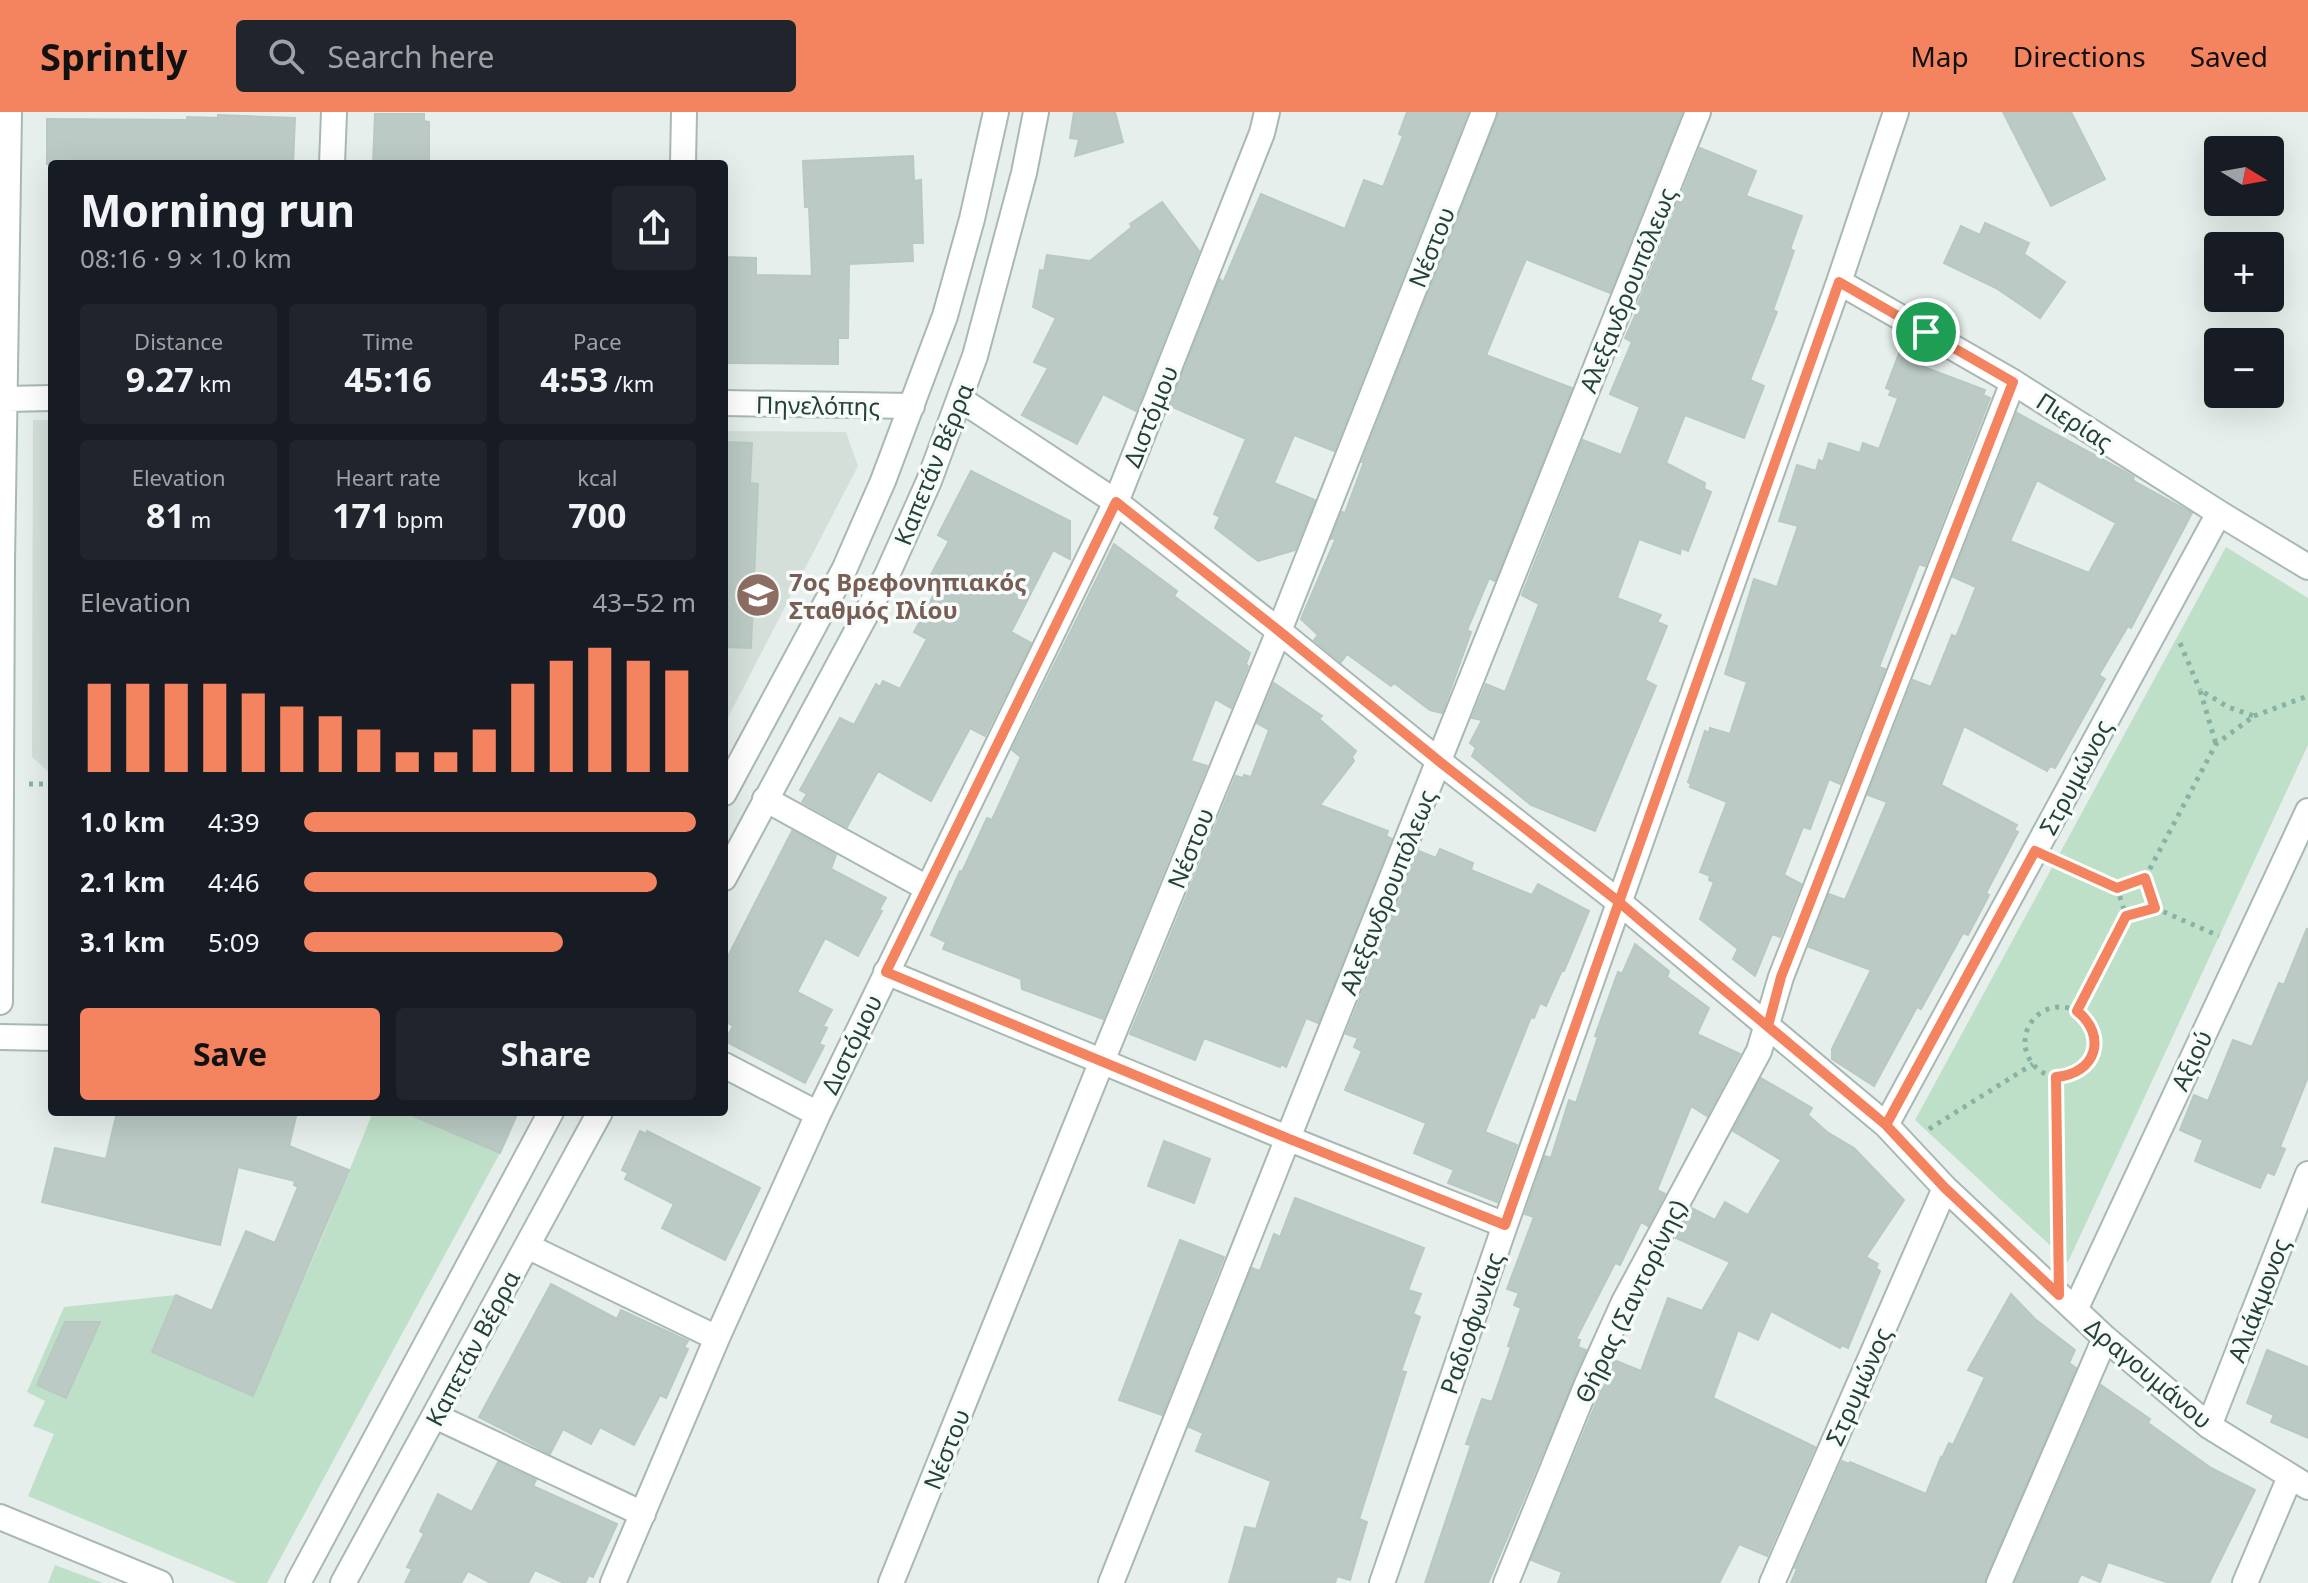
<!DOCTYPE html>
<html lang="en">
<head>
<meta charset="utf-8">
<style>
	body { margin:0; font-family:"Noto Sans",sans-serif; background:#20242c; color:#f1f3f6; height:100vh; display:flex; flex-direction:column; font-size:30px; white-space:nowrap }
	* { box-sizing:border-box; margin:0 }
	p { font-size:26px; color:#9ea1a6 }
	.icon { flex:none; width:44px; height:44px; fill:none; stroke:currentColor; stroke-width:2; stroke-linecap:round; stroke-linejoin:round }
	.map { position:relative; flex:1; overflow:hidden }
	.details { position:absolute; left:48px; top:48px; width:680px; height:956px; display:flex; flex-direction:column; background:#171b24; border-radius:8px; box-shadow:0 8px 32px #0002 }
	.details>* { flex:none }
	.needle { width:52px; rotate:101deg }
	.buttons { position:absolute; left:2204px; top:24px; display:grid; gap:16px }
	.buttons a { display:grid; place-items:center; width:80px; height:80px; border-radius:8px; background:#171b24; box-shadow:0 8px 32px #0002; font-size:40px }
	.pin { position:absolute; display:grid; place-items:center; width:68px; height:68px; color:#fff; margin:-34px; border:4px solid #fff; border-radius:50%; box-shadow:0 2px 8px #0007 }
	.round { display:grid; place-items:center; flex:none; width:84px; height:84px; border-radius:8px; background:#20242c }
	.summary { display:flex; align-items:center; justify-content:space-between; height:136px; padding:0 32px }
	h1 { font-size:44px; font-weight:700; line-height:60px }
	.figures { display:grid; grid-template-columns:repeat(3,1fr); gap:12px; height:136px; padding:8px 32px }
	.figures div { display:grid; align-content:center; border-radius:8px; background:#20242c; text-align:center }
	.figures b { font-size:34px; font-weight:700 }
	.figures small { font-size:22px; font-weight:400 }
	.figures p { font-size:22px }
	.chart { height:224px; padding:16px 32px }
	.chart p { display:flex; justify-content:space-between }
	.chart svg { width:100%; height:144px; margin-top:8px; stroke:#f4845f; stroke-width:6 }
	.primary-button { display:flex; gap:16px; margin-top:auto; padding:16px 32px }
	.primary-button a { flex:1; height:92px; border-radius:8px; background:#f4845f; color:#111; font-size:32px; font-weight:700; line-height:92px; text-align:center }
	.primary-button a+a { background:#20242c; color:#f1f3f6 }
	ul { padding:0 32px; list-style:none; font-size:26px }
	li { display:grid; grid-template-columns:128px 96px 1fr; align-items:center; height:60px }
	li i { height:20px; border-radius:10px; background:#f4845f }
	header { display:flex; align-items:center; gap:48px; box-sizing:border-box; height:112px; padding:0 40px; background:#f4845f; color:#111 }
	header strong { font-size:38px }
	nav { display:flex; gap:44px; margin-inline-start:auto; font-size:28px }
	.search { width:560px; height:72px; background:#20242c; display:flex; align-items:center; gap:20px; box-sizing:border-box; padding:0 28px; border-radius:8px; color:#9ea1a6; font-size:30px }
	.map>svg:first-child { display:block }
	.built { fill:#d4dfda }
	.green { fill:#bfe0c8 }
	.building { fill:#bbcac4; stroke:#b8c9c2; stroke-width:2; fill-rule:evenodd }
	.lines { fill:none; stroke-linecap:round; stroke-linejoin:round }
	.minor-casing { stroke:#a8b8b2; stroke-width:28 }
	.path { stroke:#86b3a5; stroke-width:5; stroke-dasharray:4 6; stroke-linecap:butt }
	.minor { stroke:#fff; stroke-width:24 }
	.route-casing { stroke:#fff; stroke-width:16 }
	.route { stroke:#f4845f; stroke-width:10 }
	.labels { text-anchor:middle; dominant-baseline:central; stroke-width:7; stroke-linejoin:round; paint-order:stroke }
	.street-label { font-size:24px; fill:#24423a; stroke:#f7fbf9 }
	.education-label { font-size:24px; font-weight:bold; fill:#785e54; stroke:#f7fbf9; text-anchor:start }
</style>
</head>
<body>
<header>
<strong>Sprintly</strong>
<div class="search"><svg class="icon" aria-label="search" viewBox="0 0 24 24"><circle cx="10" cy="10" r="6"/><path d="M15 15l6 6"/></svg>Search here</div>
<nav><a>Map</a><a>Directions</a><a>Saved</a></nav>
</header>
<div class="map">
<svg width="2308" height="1471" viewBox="0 0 2308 1471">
	<rect width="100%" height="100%" fill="#e6efeb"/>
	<path class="built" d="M33,308H52V663L32,645Z
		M724,319L846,320L858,354L724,613Z"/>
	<path class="green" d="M2226,435L2308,486V633L2068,1150L1915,1008Z
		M373,1000H402L500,1041L267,1471H237L28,1384L54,1322L33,1314L45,1289L27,1280L64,1195L176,1183L152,1240L253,1284L324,1121Z
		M55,1453L103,1471H48Z"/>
	<path class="building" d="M1074,0H1115L1123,30L1075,44L1079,27L1070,26Z
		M1407,0H1468L1334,339L1294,323L1274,371L1315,388L1295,438L1258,449L1215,416L1220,405L1214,402L1246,327L1170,294L1220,167L1223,171L1261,82L1345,117L1364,68L1383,75L1403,24L1399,22Z
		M1499,0H1682L1610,181L1526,147L1486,243L1572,276L1495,469L1489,466L1467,518L1471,520L1442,601L1430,598L1394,571L1391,574L1347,542L1341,550L1314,528L1318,523L1301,507L1336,426L1331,427L1342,400L1345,401L1364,350H1362Z
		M2003,0H2071L2105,67L2051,94Z
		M375,2H424V9L429,10V52H373Z
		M218,3L295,6L293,52H47V7L187,8V5L218,6Z
		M1700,36L1756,59L1746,84L1802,104L1790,137L1794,139L1773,198L1777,200L1750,268L1764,274L1744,326L1685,303L1666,351L1705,371L1704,377L1711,380L1688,439L1681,436L1680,442L1639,427L1617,486L1661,503L1657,510L1667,514L1645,568L1656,574L1595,719L1531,693L1472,644L1476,636L1470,631L1482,608L1472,606L1486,572L1505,580L1539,492L1522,483L1583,328L1621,343L1640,295L1610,282L1632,230L1625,226L1640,193L1638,192Z
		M913,44L914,69L921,68L923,131H912L913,149L849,152L848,226H838V252L724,251V145L756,146V163L812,164L809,95H805L803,49Z
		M1162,90L1199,139L1136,299L1103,282L1077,332L1022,303L1048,256L1034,250L1056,206L1033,195L1040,158L1044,159L1047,143L1090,149L1132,115L1130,112Z
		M1985,111L2029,131L2024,142L2065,170L2040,206L1996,176L1944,151L1961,114L1980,123Z
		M1905,226L1929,239L1924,255L1985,278L1983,283L1990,286L1925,454L1919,452L1879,555L1885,557L1840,672L1829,667L1810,717L1803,715L1784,763L1801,772L1780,825L1772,822L1755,864L1733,847L1738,837L1700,807L1714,770L1709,768L1710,764L1700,760L1727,690L1690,675L1691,672L1688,670L1705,619L1709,621L1710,616L1730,622L1747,570L1725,562L1754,467L1777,475L1798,414L1779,409L1797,353L1816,359L1819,348L1823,350L1829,331L1860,341L1863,331L1879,337L1898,286L1889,283L1891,278L1886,276Z
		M2017,301L2126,360L2134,365L2133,368L2137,371L2192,401L2131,516L2128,514L2099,563L2105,567L2055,656L2050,654L2047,659L1964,614L1941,673L2017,713L2014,718L2018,720L1986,781L1989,783L1968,823L1963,821L1921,897L1917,895L1874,974L1832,947V937L1871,858L1809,835L1829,782L1845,788L1887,690L1868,683L1913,568L1931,575L1952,523L1956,525L1976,475L1953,465ZM2037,368L2116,411L2089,461L2010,429Z
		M724,330L752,331L750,371L758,372L751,536L724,535Z
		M971,359L1070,409V447L1053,438L1011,520L1031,531L985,624L970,616L931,689L878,659L847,715L802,690L807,682L800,678L840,606L854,613L876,572L880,575L883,569L900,577L927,527L914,520L938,475L927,470L949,429L938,423Z
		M1114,432L1177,479L1174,484L1250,541L1246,552L1248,554L1231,596L1215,587L1191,649L1207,654L1103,907L1022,877L1021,867L943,837L946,830L931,823L960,759L962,760L987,706L992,708L1021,645L1012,638Z
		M1274,571L1322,604L1319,607L1356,639L1352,645L1354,649L1320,693L1388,719L1386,724L1392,727L1318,911L1306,906L1286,955L1281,952L1280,955L1204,926L1195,948L1130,922L1236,664L1243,666L1244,663L1251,665L1269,618L1257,611Z
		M792,719L836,743L831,757L886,786L879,798L882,799L858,844L825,826L797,880L832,898L823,914L827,916L819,932L824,934L805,971L725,929L733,914L724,909V852Z
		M1440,737L1473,751L1471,758L1532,783L1538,772L1589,799L1564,859L1562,858L1546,894L1540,891L1534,906L1531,905L1485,1020L1517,1033L1497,1090L1448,1071L1454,1058L1414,1041L1426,1011L1345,978L1362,939L1354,935L1358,926L1346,922L1419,739L1436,746Z
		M2307,816L2308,965L2280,1035L2285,1037L2274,1063L2267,1060L2260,1076L2195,1049L2203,1028L2180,1018L2194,983L2208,989L2233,928L2252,935L2279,871L2284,873Z
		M1635,832L1669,859L1667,865L1709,896L1697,922L1740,942L1707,1004L1691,994L1657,1078L1665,1082L1648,1114L1641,1110L1620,1153L1615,1151L1576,1227L1580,1228L1578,1235L1586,1238L1488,1471H1425L1471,1333L1466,1332L1482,1287L1492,1290L1511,1235L1508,1234L1521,1196L1514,1193L1519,1181L1507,1177L1534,1105L1525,1102L1545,1044L1551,1046L1569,988L1576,991L1598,925L1595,924L1618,860L1622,862Z
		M1761,966L1812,996L1808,1003L1827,1020L1854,1036L1904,1088L1866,1145L1878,1152L1876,1156L1880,1159L1848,1236L1842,1233L1840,1236L1771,1199L1758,1228L1738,1218L1713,1286L1815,1335L1767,1444L1739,1432L1719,1471H1558L1562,1460L1531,1448L1614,1248L1641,1259L1668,1186L1702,1199L1730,1150L1676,1126L1692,1096L1715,1108L1725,1090L1748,1103L1781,1048L1733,1019Z
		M117,1000H297L289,1034L349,1058L253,1284L152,1240L176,1183L212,1199L246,1119L275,1131L298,1075L294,1073L295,1069L238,1055L220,1133L42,1090L55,1036L106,1047Z
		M404,1000H518L500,1041Z
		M640,1019L646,1022L647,1019L760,1076L725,1148L662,1116L674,1092L625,1067L628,1061L622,1058Z
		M1164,1029L1210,1047L1194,1091L1148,1074Z
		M1295,1086L1424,1136L1408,1178L1421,1182L1413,1202L1420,1205L1401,1259L1406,1260L1359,1407L1367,1410L1350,1468L1337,1464L1335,1471H1229L1245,1415L1256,1417L1271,1369L1196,1339L1203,1321L1189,1315L1252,1156L1260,1159L1274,1122L1280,1125Z
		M1180,1128L1224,1145L1162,1303L1119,1288Z
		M551,1172L617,1207L621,1198L688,1229L684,1235L688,1237L666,1286L660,1283L634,1333L600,1315L591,1332L563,1317L550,1342L479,1305Z
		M2011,1182L2035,1207L2075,1238L2069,1251L2076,1256L1984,1471H1791L1797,1457L1795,1456L1842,1349L1849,1352L1850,1350L1926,1382L1941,1345L1942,1346L1949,1331L1953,1333L1985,1265L1968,1258Z
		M65,1210H100L66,1286L37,1273Z
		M2267,1238L2308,1255V1326L2271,1310L2274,1303L2247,1291Z
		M2101,1273L2150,1307L2148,1311L2211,1356L2255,1378L2209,1471H2169L2108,1450L2100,1470L2081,1462L2077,1471H2015Z
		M498,1350L536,1368L533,1374L617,1412L593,1465L589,1463L585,1471H564L535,1458L528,1471H491L468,1459L461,1471H405L412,1457L407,1455L424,1422L420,1419L438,1382L472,1400Z"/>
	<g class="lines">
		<g class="minor-casing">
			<path id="minor" d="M332,52L334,0
				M683,52L684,0
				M1839,170L2013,270L2219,401L2308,455
				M5,287L52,286
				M960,287L1116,390L1279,519L1440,650L1619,790L1886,1013L1945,1076L2105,1226L2209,1314L2308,1375
				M724,291L912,294
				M724,681L844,458L883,369L945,204L972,107L996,0
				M765,687L927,776
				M724,766L887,463L929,369L975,244L1024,61L1036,0
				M886,860L1287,1026L1505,1113
				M0,890L2,450L9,0
				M0,925L52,926
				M724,953L818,1002
				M1886,1013L2219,401
				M527,1134L717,1226
				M2075,1198L2308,699
				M435,1304L643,1402
				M2209,1314L2308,1062
				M0,1405L160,1471
				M298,1471L551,1000
				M343,1471L600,1000
				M613,1471L717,1226L818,1002L1116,390L1262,21L1267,0
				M891,1471L1102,949L1279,519L1484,0
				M1111,1471C1305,980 1503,491 1698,0
				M1382,1471L1505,1113L1839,170L1896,0
				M1506,1471L1587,1272L1624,1190L1759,939L1781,865L2013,270
				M1772,1471L1945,1076
				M1999,1471L2105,1226
				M2245,1471L2290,1365"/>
		</g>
		<path class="path" d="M2180,531L2200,578
			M2254,604L2308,584
			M29,672H52
			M2059,750L2117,776
			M2145,766L2216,632L2254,604L2228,595L2200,578L2216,632
			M2155,796L2145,766L2117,776L2126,804L2155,796L2219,824
			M2025 930a35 35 0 1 1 70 0a35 35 0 1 1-70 0Z
			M2077,899L2126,804
			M2056,965L2059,1144
			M1929,1017L2033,952"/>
		<use href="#minor" class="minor"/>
	</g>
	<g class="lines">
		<g class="route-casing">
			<path id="route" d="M1926,220L1839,170L1619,790L1440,650L1279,519L1116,390L886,860L1287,1026L1505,1113L1619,790L1640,808L1886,1013L1945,1076L2059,1183L2056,965C2096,962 2108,924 2077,899L2126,804L2155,796L2145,766L2117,776L2035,739L1886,1013L1768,914L1781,865L2013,270L1926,220"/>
		</g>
		<use href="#route" class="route"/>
	</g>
	<defs>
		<g id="school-disc" transform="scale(2.3)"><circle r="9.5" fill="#8d6e63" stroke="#f7fbf9"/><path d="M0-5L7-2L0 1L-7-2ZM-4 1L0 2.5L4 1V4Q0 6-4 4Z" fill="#fff"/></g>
	</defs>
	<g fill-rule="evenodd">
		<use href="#school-disc" x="758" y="483"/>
	</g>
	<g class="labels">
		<g class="street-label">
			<text transform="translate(1431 135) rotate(-68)">Νέστου</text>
			<text transform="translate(1627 178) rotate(-68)">Αλεξανδρουπόλεως</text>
			<text transform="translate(818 293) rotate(1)">Πηνελόπης</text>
			<text transform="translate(1150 304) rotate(-68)">Διστόμου</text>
			<text transform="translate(2075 309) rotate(33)">Πιερίας</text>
			<text transform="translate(933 352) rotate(-68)">Καπετάν Βέρρα</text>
			<text transform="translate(2075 665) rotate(-62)">Στρυμώνος</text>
			<text transform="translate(1190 736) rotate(-68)">Νέστου</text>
			<text transform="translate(1387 780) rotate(-68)">Αλεξανδρουπόλεως</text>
			<text transform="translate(851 932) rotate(-64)">Διστόμου</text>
			<text transform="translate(2191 948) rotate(-65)">Αξιού</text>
			<text transform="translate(2258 1188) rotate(-69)">Αλιάκμονος</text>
			<text transform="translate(1630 1189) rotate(-64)">Θήρας (Σαντορίνης)</text>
			<text transform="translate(1471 1211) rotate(-71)">Ραδιοφωνίας</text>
			<text transform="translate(472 1236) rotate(-62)">Καπετάν Βέρρα</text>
			<text transform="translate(2149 1261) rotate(40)">Δραγουμάνου</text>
			<text transform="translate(1858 1274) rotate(-66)">Στρυμώνος</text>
			<text transform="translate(946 1337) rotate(-68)">Νέστου</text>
		</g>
		<g class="education-label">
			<text x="789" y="469">7ος Βρεφονηπιακός<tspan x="789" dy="28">Σταθμός Ιλίου</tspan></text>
		</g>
	</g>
</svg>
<div class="buttons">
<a><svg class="needle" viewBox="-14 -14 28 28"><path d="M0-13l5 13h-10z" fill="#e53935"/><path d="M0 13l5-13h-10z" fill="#9ea1a6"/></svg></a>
<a>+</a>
<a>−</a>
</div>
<div class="pin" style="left:1926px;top:220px;background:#1e9e55"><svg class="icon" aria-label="arrive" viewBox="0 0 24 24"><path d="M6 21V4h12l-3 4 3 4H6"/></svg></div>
<section class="details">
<div class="summary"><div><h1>Morning run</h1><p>08:16 · 9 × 1.0 km</p></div><a class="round"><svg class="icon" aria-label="share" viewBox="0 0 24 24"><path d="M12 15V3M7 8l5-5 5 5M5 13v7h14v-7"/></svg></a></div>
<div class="figures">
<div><p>Distance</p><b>9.27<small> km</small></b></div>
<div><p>Time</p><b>45:16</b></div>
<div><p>Pace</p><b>4:53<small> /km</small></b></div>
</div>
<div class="figures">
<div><p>Elevation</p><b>81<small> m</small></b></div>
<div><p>Heart rate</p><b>171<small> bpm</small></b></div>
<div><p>kcal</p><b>700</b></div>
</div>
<div class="chart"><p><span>Elevation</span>43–52 m</p>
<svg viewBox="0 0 160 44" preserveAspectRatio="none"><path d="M5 44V17M15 44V17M25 44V17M35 44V17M45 44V20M55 44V24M65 44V27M75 44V31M85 44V38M95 44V38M105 44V31M115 44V17M125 44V10M135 44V6M145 44V10M155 44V13"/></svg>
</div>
<ul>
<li><b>1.0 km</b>4:39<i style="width:100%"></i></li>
<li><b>2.1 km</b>4:46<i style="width:90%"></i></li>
<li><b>3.1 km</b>5:09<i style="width:66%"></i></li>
</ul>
<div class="primary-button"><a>Save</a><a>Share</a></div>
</section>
</div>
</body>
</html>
